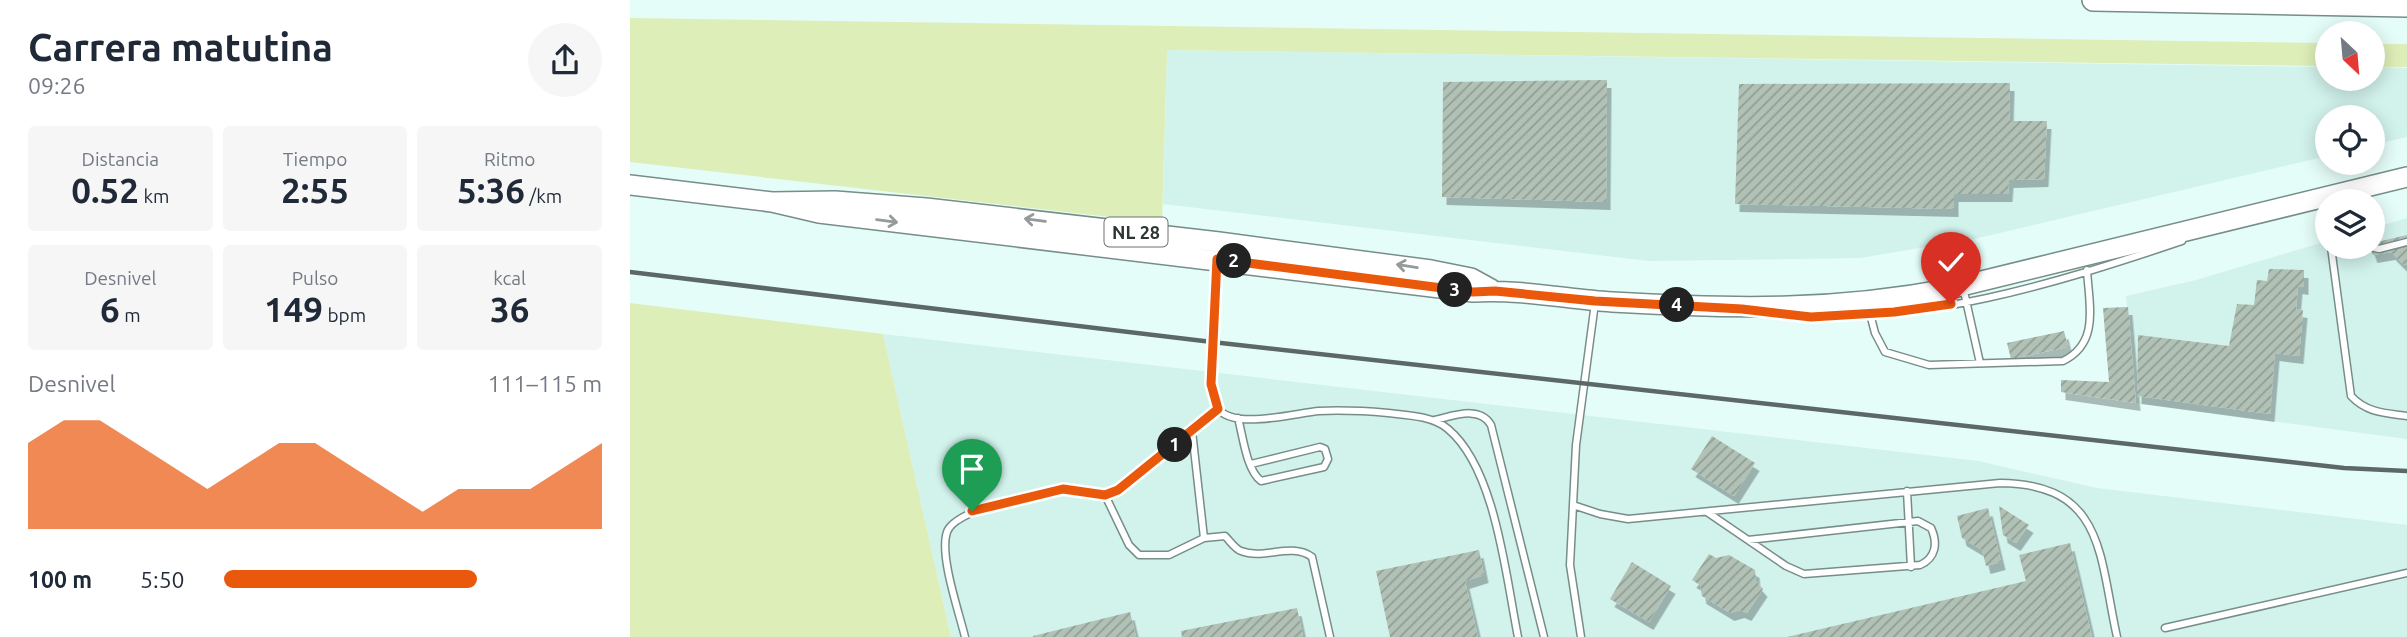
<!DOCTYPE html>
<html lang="es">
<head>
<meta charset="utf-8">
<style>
	body { margin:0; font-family:Ubuntu,sans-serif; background:#f6f6f7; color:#1f2937; height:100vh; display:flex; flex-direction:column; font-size:26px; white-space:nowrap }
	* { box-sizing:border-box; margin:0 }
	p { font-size:23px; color:#747a83 }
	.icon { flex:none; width:38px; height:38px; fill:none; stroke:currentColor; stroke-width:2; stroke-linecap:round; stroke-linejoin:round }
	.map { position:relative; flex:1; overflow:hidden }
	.panel { display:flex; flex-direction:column; background:#fff; width:630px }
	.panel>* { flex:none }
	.needle { width:46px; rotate:154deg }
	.fabs { position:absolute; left:1685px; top:21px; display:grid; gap:14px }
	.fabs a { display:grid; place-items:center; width:70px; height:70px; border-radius:50%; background:#fff; box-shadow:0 4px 18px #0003; font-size:35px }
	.pin { position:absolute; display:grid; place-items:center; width:60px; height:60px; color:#fff; margin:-72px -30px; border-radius:50% 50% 50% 0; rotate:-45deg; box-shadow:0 0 7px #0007 }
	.pin .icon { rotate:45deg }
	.km { position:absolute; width:35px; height:35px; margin:-18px; border-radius:50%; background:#222; color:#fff; font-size:19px; line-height:35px; text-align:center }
	.round { display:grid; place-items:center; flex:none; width:74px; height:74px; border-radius:37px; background:#f6f6f7 }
	.summary { display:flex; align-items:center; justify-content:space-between; height:119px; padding:0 28px }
	h1 { font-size:38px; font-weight:700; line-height:52px }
	.figures { display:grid; grid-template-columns:repeat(3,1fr); gap:10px; height:119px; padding:7px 28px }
	.figures div { display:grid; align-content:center; border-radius:7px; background:#f6f6f7; text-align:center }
	.figures b { font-size:35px; font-weight:700 }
	.figures small { font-size:19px; font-weight:400 }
	.figures p { font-size:19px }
	.chart { height:196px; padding:14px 28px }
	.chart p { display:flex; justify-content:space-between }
	.chart svg { width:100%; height:126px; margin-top:7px; fill:#ea580c; opacity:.7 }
	ul { padding:0 28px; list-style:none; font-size:23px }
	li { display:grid; grid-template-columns:112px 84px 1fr; align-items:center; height:52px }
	li i { height:18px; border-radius:9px; background:#ea580c }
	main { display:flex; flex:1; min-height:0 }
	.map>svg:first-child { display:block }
	.built { fill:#d2f2ec }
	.grass { fill:#ddeeb8 }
	.building { fill:url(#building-hatch); filter:url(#shadow) }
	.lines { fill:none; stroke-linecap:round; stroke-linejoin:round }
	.service-casing { stroke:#778d89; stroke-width:9 }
	.primary-casing { stroke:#778d89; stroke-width:22 }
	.motorway-casing { stroke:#778d89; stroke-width:24 }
	.service { stroke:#fff; stroke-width:6 }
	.primary { stroke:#fff; stroke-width:19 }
	.motorway { stroke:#fff; stroke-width:21 }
	.rail { stroke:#5c6866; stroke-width:4.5 }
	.oneway { stroke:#969a9a }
	.route-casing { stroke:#fff; stroke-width:14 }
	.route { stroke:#ea580c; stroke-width:9 }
	.labels { text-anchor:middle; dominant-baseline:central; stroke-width:7; stroke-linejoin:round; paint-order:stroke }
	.shield { fill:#fff; stroke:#6c7271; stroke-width:2 }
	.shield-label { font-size:18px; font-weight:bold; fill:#2d3634 }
</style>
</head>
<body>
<main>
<section class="panel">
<div class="summary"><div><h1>Carrera matutina</h1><p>09:26</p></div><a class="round"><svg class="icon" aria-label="share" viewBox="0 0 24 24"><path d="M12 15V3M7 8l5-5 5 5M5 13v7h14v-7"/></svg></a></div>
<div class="figures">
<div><p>Distancia</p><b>0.52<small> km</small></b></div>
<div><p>Tiempo</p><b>2:55</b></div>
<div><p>Ritmo</p><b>5:36<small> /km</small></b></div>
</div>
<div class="figures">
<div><p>Desnivel</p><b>6<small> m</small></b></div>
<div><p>Pulso</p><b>149<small> bpm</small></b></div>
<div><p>kcal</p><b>36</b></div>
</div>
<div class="chart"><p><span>Desnivel</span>111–115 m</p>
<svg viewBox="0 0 160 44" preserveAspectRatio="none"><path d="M0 44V14L10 6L20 6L30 14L40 22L50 30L60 22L70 14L80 14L90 22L100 30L110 38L120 30L130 30L140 30L150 22L160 14V44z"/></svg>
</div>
<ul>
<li><b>100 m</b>5:50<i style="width:67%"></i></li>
</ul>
</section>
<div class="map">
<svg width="1777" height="637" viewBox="0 0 1777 637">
	<defs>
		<pattern id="building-hatch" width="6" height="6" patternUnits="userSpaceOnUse" patternTransform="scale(1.75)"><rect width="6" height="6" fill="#b1c1b5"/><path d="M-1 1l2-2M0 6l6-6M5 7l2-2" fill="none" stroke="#909e94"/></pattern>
		<filter id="shadow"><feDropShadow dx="4.5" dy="8" stdDeviation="0" flood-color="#0004"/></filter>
	</defs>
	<rect width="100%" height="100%" fill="#e5fdf8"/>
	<path class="built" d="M537,50L1697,67L1698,79H1743V67L1777,68V137L1743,145V117H1698L1697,156L1344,239L1230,258L1019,261L533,204Z
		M1777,218V439L1506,403L1496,296L1566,280L1697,241L1698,247H1743V228Z
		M253,334L1348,461L1467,488L1777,525V637H321Z"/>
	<path class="grass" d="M0,18L1697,43L1698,66L537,50L532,223L0,162Z
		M1743,44H1777V67H1743Z
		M0,303L253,334L321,637H0Z"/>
	<path class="building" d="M977,80L976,202L812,197L813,82Z
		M1380,83L1379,121H1417L1414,179L1379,180L1378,194H1324V209L1105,204L1109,84Z
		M1777,235V264L1774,265L1761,252L1743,255L1740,247L1743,243Z
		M1639,269L1674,270V287L1668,286L1666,309L1673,310L1669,356L1645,353L1640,414L1507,396L1508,335L1599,346L1607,304L1624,305L1627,280L1637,281Z
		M1498,307L1506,403L1431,392V380L1479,382L1473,308Z
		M1434,331L1438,347L1381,359L1377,343Z
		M1082,436L1125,463L1104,496L1061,469Z
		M1369,506L1399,525L1386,543L1373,535Z
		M1358,508L1371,562L1356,566L1352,550L1332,538L1327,516Z
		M1440,543L1462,637H1157L1396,581L1389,555Z
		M849,550L854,575L835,581L848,637H760L746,571Z
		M1079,554L1086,558L1099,555L1125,570L1126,581L1133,589L1117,613L1110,610L1100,613L1072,596L1070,585L1062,580Z
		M1002,562L1041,586L1019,622L980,599Z
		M667,608L673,637H552L551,631Z
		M500,612L506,637H403V636Z"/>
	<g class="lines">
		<g class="service-casing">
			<path id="service" d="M1695,199L1698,222
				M1701,247L1721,396C1737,413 1755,413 1777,416
				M1741,247L1749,249L1777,242
				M587,265C585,296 573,382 587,407C601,431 665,413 689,411C712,410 735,411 758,413C777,415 803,416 818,429C866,469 876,578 888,637
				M1333,287L1350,363
				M1239,310L1245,333L1255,352L1299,365L1433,361C1470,343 1459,305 1457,270
				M1156,315C1290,326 1427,283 1552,241
				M608,418C613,436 616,469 631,481L694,467L698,459L695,449L690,447L621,464
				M805,420C823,416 850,405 861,425L914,637
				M1277,491L1281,567
				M475,495L499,545L509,555H539L574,538L562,431
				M943,505L970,514L998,519L1370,483C1475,484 1469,556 1487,637
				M1077,512L1156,566L1174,574L1290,565C1306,558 1308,543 1301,528L1288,521L1118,540
				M574,538L595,536C600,541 605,549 611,551C634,560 661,542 682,557L700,637
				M1535,628L1777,573
				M335,637C329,612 309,555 317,532C325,509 407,493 430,490C451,487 468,497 488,490L588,409
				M951,637L940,565L946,445L965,303"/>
		</g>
		<g class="primary-casing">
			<path id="primary" d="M0,185L142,202L205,201L296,208L589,242L801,270L841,278L861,289
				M142,202L189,213L843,292C889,289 936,299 982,302C1103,309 1203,311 1323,288L1777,177"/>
		</g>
		<g class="motorway-casing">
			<path id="motorway" d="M1463,0L1777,6"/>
		</g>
		<use href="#service" class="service"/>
		<use href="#primary" class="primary"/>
		<use href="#motorway" class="motorway"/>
		<path class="rail" d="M0,272L582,342L1714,468L1777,471"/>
	</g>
	<defs><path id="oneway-shaft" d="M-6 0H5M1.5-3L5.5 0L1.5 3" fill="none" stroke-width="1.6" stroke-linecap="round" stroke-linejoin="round" transform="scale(1.75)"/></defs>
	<g class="oneway">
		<use href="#oneway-shaft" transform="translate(405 220) rotate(-173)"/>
		<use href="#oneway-shaft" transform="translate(257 221) rotate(7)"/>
		<use href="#oneway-shaft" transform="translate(777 266) rotate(-171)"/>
	</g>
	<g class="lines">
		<g class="route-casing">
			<path id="route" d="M342,511L433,489L475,495L488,490L588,409L581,384L587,259L843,292L865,291L965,301L1112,309L1181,317L1264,312L1321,304"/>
		</g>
		<use href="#route" class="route"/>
	</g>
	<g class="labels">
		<rect class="shield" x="474.5" y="217.5" width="63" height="29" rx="5"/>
		<g class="shield-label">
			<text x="506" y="232">NL 28</text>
		</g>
	</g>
</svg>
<div class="fabs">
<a><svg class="needle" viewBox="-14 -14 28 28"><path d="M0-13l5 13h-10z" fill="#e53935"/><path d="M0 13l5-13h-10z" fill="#747a83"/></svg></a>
<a><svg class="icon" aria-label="locate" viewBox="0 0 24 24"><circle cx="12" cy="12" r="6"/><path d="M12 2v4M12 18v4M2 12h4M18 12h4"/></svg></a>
<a><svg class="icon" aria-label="layers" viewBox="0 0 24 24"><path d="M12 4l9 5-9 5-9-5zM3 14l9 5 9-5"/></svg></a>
</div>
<div class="pin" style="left:342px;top:511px;background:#1e9e55"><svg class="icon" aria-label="arrive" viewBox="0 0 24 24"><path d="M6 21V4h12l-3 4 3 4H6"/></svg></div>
<div class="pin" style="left:1321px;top:304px;background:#d93025"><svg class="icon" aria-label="check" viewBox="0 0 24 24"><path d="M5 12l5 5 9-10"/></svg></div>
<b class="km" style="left:545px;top:445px">1</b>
<b class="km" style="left:604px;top:261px">2</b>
<b class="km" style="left:825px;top:290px">3</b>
<b class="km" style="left:1047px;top:305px">4</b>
</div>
</main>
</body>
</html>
